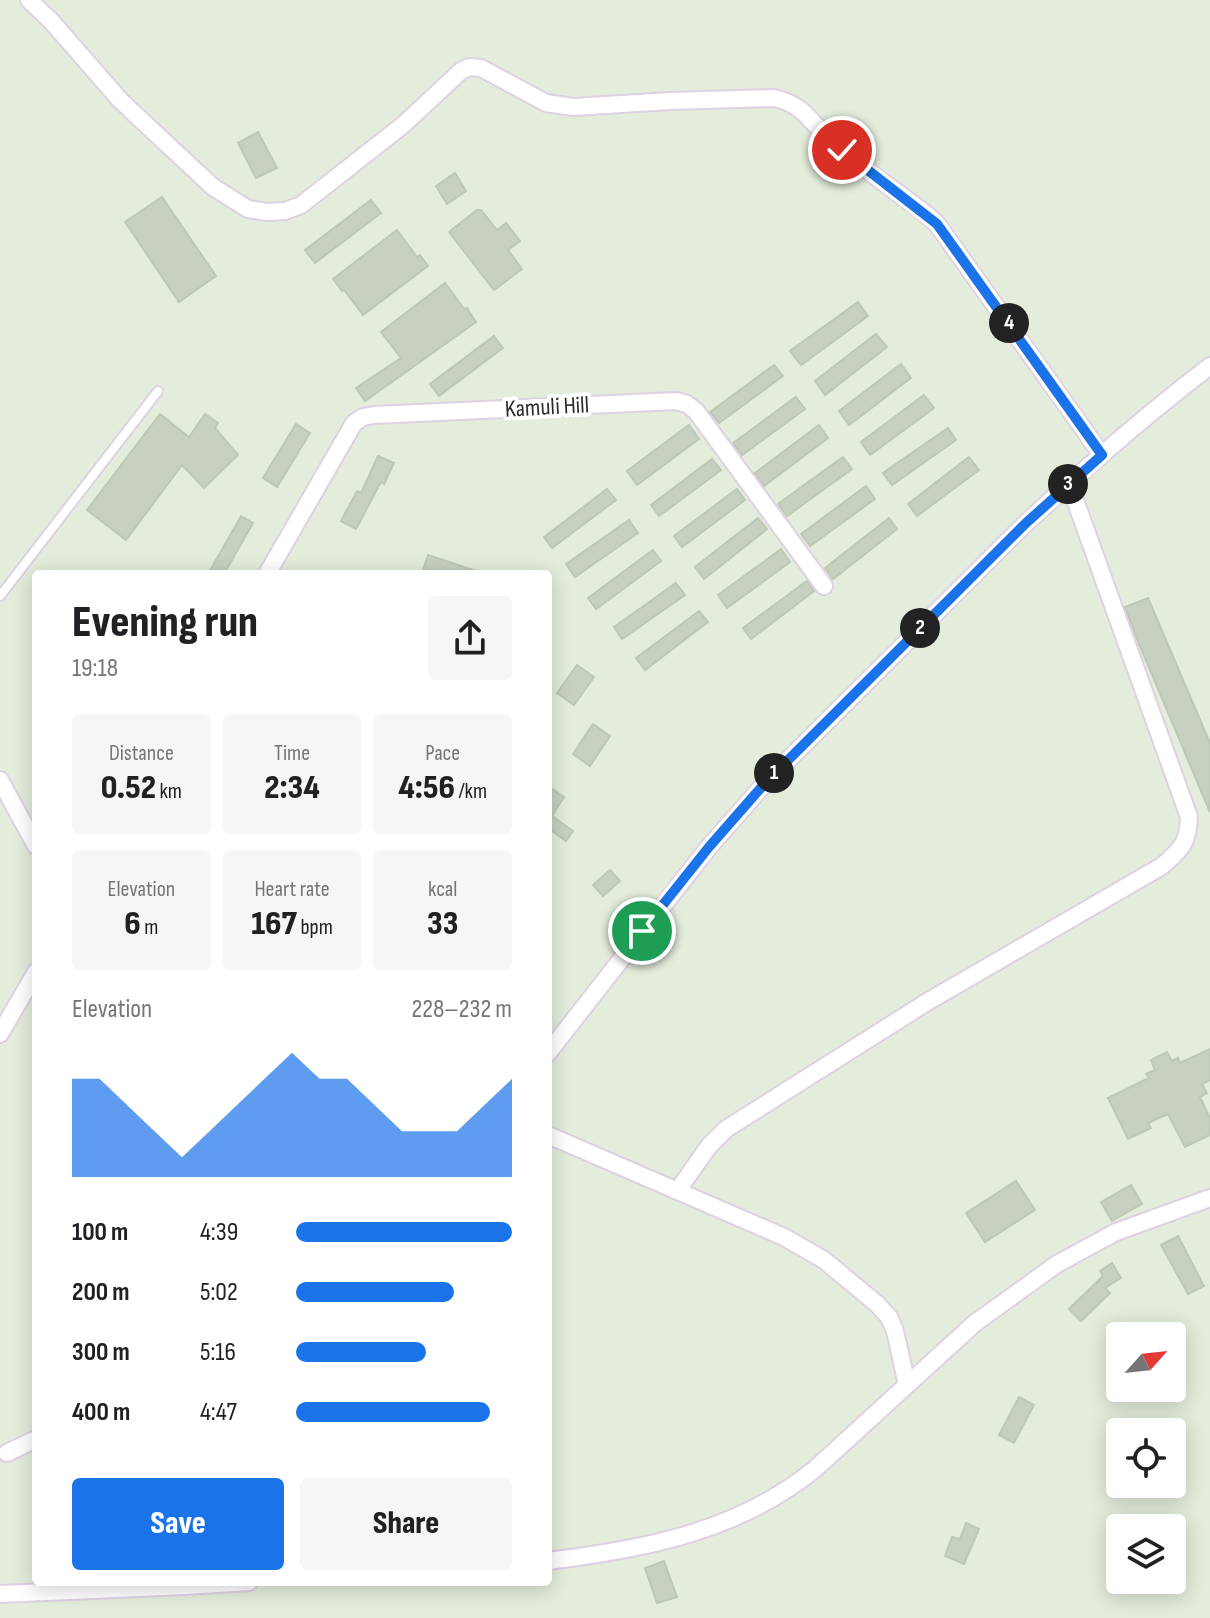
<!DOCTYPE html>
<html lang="en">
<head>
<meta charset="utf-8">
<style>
	body { margin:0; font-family:"Sofia Sans Condensed",sans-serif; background:#f6f6f6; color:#202124; height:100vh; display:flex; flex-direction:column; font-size:30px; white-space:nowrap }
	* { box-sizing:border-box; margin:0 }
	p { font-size:26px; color:#757577 }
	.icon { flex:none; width:44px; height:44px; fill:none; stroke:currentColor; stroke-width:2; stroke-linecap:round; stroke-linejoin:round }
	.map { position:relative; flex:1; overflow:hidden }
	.details { position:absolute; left:32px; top:570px; width:520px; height:1016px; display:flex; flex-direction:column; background:#fff; border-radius:8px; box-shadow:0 4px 20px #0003 }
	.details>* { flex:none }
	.needle { width:52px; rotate:63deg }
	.tools { position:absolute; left:1106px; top:1322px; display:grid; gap:16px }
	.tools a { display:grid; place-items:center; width:80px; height:80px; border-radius:8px; background:#fff; box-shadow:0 4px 20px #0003; font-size:40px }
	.pin { position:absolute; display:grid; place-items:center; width:68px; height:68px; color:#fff; margin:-34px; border:4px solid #fff; border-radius:50%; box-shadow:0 2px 8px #0007 }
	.km { position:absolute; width:40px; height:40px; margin:-20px; border-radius:50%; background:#222; color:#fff; font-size:22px; line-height:40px; text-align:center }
	.round { display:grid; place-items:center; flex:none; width:84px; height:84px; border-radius:8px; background:#f6f6f6 }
	.summary { display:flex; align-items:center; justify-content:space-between; height:136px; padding:0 40px }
	h1 { font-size:44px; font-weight:800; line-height:60px }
	.figures { display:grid; grid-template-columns:repeat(3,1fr); gap:12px; height:136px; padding:8px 40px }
	.figures div { display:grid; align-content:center; border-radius:8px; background:#f6f6f6; text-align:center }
	.figures b { font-size:34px; font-weight:800 }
	.figures small { font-size:22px; font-weight:400 }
	.figures p { font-size:22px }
	.chart { height:224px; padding:16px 40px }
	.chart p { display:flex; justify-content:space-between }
	.chart svg { width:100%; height:144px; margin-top:8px; fill:#1a73e8; opacity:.7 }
	.action { display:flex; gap:16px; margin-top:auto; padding:16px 40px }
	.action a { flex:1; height:92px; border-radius:8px; background:#1a73e8; color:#fff; font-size:32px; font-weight:800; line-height:92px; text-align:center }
	.action a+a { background:#f6f6f6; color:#202124 }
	ul { padding:0 40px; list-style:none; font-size:26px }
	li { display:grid; grid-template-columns:128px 96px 1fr; align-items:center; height:60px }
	li i { height:20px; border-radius:10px; background:#1a73e8 }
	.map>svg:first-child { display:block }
	.building { fill:#c7d0c1; stroke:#bdc9b5; stroke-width:2 }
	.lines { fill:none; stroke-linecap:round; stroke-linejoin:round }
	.service-casing { stroke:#dfd1e4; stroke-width:12 }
	.minor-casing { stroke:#dfd1e4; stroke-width:20 }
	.service { stroke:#fff; stroke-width:8 }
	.minor { stroke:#fff; stroke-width:16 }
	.route-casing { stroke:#fff; stroke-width:16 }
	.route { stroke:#1a73e8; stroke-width:10 }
	.labels { text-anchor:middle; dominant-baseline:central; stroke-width:8; stroke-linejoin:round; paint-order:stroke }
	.street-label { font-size:24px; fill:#2b2b2b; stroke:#fff }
</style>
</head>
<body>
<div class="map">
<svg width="1210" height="1618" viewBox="0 0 1210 1618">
	<rect width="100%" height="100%" fill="#e4eddc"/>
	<path class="building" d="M258,132L277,168L256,178L238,143Z
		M455,173L466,191L447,204L436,186Z
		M162,197L216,276L179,302L125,222Z
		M371,200L381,213L315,263L305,250Z
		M477,210H481L497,230L506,223L520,241L508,250L522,269L494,290L449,232Z
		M397,230L417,257L420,255L428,266L363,315L344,290L342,291L333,279Z
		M445,283L465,310L467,308L476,322L365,401L356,388L401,358L381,332Z
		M858,302L868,316L801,365L790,351Z
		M876,334L887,347L825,395L815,381Z
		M494,336L503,348L439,396L430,384Z
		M901,364L911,378L849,425L839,411Z
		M774,365L783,376L719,423L710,412Z
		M924,395L934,408L870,455L861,442Z
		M796,397L805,409L742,455L733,443Z
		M160,414L189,437L205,414L218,423L215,428L238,455L204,488L182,465L126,540L87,510Z
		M296,424L310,433L277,487L263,478Z
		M689,425L699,439L637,485L627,471Z
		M819,425L828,438L764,486L755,473Z
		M948,428L956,440L892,485L883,473Z
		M378,456L394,463L384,484L381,482L356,529L341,521L357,491L361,493Z
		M843,457L852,469L787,516L778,504Z
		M969,457L979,470L917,516L908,504Z
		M712,459L721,470L659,516L651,505Z
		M866,486L875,499L810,546L801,534Z
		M607,489L616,500L552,548L544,537Z
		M737,489L745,500L682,547L674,536Z
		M241,516L253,523L224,574H208Z
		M758,518L767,529L704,579L695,567Z
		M889,518L897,529L833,579L825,568Z
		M629,520L638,533L575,577L566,564Z
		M781,549L790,562L727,608L718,595Z
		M653,550L661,561L596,609L588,598Z
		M428,555L479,572V574H435L423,570Z
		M807,581L814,591L751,639L743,628Z
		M676,583L685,595L622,639L614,627Z
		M1148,598L1210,743V812L1139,644L1125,607Z
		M699,611L708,622L645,670L636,658Z
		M577,665L594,677L574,705L557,693Z
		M593,724L610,736L590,766L573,754Z
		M548,786L564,797L552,816L573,831L566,841L548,828Z
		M610,870L620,881L603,896L593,885Z
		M1210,1049V1080L1202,1084L1207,1093L1200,1097L1210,1118V1135L1185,1147L1168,1114L1148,1123L1151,1128L1128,1139L1108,1098L1149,1078L1146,1074L1155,1070L1151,1060L1167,1052L1172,1061L1178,1058L1180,1063Z
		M1016,1181L1035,1210L985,1242L966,1213Z
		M1131,1185L1142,1204L1112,1221L1101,1202Z
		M1178,1236L1204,1286L1188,1294L1161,1245Z
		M1112,1263L1121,1278L1105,1288L1110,1293L1081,1321L1069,1309L1103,1276L1100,1271Z
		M1019,1397L1034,1405L1014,1443L999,1435Z
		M966,1523L979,1529L964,1564L945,1556L952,1537L960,1539Z
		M664,1561L677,1597L657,1603L645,1568Z"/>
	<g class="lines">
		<g class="service-casing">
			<path id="service" d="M0,596L158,391"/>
		</g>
		<g class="minor-casing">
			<path id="minor" d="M29,0L52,22L120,100L139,118L213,187L248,209L267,212L285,211L301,205L403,125L461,71L469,67L481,68L546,103L573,107L670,101L774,98C806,105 810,123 832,142C862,168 895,190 926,214L937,224L1102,455
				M267,574L354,423L363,417L374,415L676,401L687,404L696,411L824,586
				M0,780L36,846
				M0,1034L36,972
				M548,1053L709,847L766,782L1026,523C1085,468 1146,415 1210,366
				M548,1135L784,1237L824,1260L877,1304L889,1317L895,1331L907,1385
				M678,1190L709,1146L726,1129L927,1002L1162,866C1181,849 1188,844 1189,817L1069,483
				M7,1453L36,1439
				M548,1561C645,1549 737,1532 815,1469L975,1323L1057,1264L1116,1232L1210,1198
				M185,1586L249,1582
				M0,1594L185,1586L187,1582"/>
		</g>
		<use href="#service" class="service"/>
		<use href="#minor" class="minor"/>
	</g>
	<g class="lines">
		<g class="route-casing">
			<path id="route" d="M642,931L709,847L766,782L1026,523L1102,455L937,224L842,150"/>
		</g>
		<use href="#route" class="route"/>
	</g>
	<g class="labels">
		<g class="street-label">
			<text transform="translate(547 407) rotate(-3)">Kamuli Hill</text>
		</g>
	</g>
</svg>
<div class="tools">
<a><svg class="needle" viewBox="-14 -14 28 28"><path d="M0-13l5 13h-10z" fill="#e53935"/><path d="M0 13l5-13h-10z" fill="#757577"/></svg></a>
<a><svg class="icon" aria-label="locate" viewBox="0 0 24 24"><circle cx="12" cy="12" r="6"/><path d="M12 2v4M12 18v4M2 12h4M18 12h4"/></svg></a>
<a><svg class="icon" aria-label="layers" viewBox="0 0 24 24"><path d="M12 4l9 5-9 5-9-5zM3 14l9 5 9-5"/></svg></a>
</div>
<div class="pin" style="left:642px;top:931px;background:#1e9e55"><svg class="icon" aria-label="arrive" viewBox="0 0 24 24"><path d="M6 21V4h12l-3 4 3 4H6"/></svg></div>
<div class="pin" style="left:842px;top:150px;background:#d93025"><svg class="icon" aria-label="check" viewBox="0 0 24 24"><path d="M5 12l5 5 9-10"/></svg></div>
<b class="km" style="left:774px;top:773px">1</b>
<b class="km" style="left:920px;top:628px">2</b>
<b class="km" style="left:1068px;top:484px">3</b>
<b class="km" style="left:1009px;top:323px">4</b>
<section class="details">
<div class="summary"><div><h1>Evening run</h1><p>19:18</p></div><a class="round"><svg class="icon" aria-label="share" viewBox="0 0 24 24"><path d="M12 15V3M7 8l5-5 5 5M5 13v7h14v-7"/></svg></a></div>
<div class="figures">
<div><p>Distance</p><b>0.52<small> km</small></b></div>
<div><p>Time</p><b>2:34</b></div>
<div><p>Pace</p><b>4:56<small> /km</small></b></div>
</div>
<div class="figures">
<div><p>Elevation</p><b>6<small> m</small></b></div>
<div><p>Heart rate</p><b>167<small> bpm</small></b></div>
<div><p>kcal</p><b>33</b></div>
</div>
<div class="chart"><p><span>Elevation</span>228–232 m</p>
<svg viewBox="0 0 160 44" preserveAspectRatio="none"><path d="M0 44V14L10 14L20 22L30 30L40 38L50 30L60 22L70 14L80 6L90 14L100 14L110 22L120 30L130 30L140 30L150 22L160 14V44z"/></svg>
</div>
<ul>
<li><b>100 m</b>4:39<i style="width:100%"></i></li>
<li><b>200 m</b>5:02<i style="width:73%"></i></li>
<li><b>300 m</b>5:16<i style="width:60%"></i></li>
<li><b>400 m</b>4:47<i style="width:90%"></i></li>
</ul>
<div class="action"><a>Save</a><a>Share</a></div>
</section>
</div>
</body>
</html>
